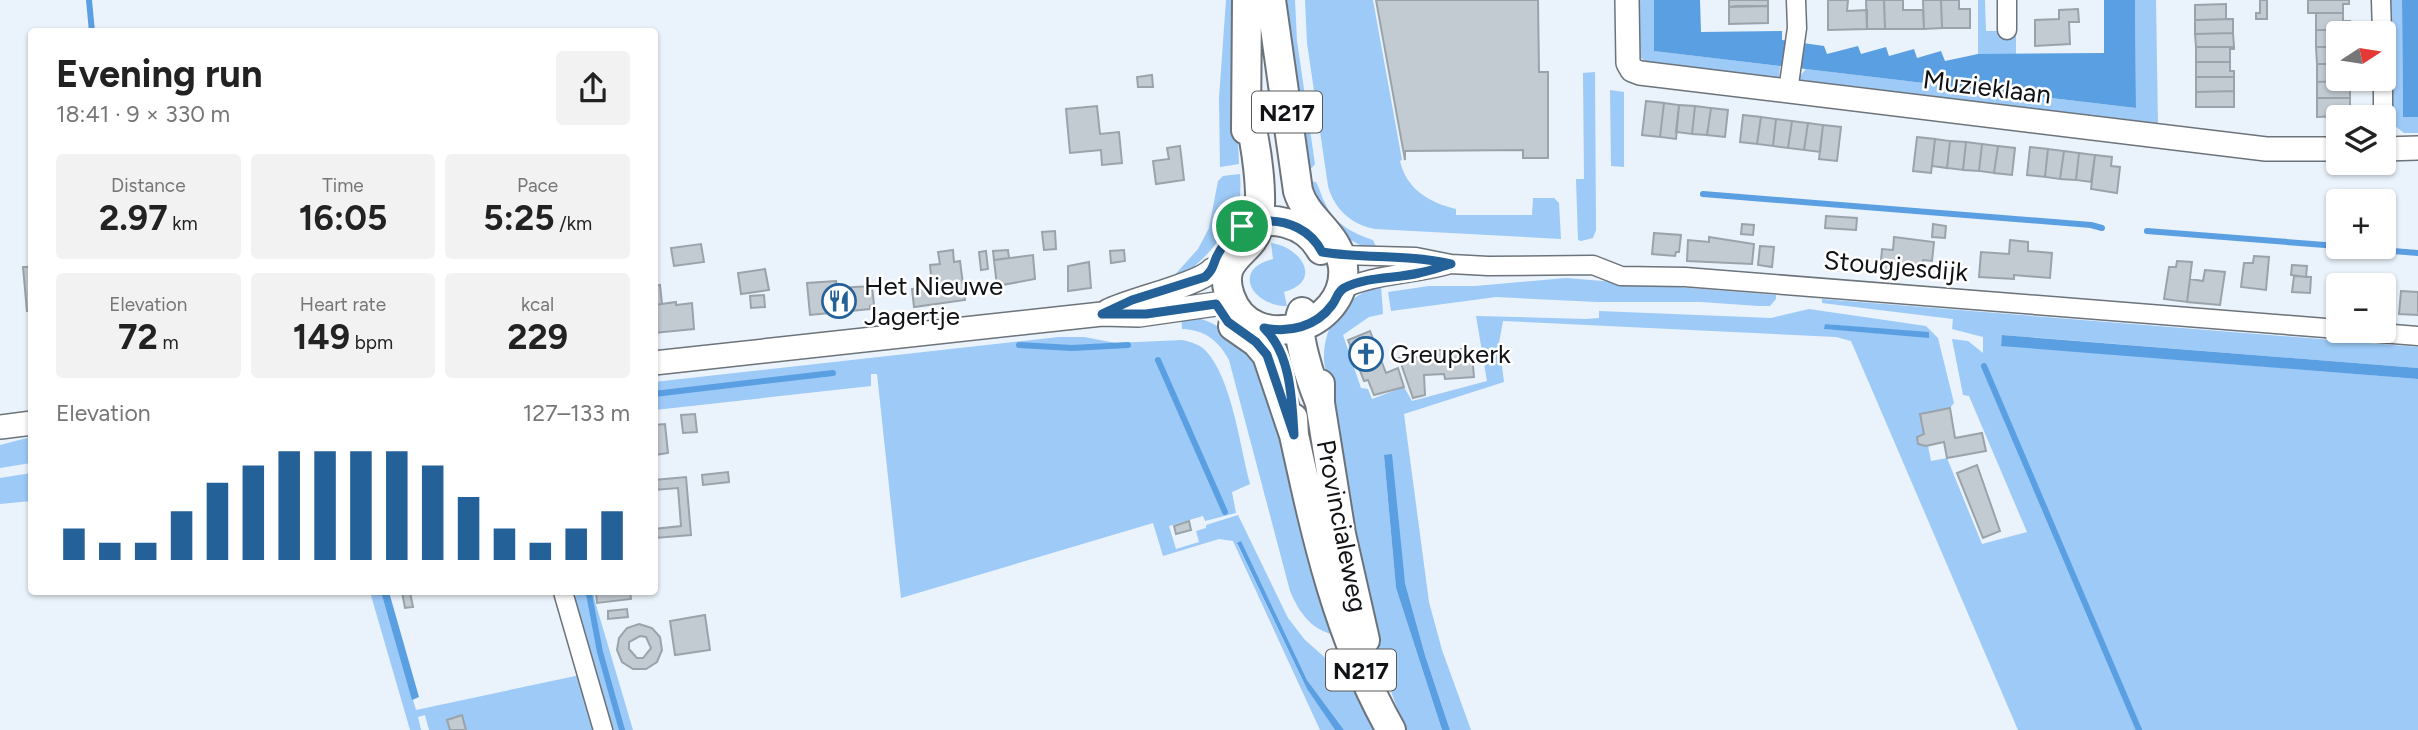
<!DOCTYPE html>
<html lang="en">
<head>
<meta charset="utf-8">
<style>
	body { margin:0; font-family:Figtree,sans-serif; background:#f2f2f2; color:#222; height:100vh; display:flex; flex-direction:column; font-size:26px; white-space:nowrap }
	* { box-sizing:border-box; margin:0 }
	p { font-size:23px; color:#767676 }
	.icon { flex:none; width:38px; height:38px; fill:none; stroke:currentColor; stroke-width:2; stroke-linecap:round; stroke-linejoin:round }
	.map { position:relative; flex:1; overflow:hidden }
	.panel { position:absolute; left:28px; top:28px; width:630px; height:567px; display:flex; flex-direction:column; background:#fff; border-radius:7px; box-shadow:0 2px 5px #0004 }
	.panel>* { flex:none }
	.needle { width:46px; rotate:78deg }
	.controls { position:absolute; left:2326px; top:21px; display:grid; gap:14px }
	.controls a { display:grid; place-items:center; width:70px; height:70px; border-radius:7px; background:#fff; box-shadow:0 2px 5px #0004; font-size:35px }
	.pin { position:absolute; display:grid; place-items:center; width:60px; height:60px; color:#fff; margin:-30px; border:4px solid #fff; border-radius:50%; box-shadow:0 2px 7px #0007 }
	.round { display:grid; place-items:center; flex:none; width:74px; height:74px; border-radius:7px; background:#f2f2f2 }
	.headline { display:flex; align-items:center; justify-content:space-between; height:119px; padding:0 28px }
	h1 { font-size:38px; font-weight:700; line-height:52px }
	.metrics { display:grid; grid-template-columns:repeat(3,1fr); gap:10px; height:119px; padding:7px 28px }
	.metrics div { display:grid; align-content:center; border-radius:7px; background:#f2f2f2; text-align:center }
	.metrics b { font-size:35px; font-weight:700 }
	.metrics small { font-size:19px; font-weight:400 }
	.metrics p { font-size:19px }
	.chart { height:196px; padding:14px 28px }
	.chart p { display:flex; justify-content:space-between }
	.chart svg { width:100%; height:126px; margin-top:7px; stroke:#246198; stroke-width:6 }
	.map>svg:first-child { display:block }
	.green { fill:#9dcaf7; fill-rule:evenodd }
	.water { fill:#5a9fe2 }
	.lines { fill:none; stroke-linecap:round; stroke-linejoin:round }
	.stream { stroke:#5a9fe2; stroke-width:6 }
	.building { fill:#c2cad2; stroke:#9ba3aa; stroke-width:2; fill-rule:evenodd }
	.minor-casing { stroke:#6c737a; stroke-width:21 }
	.tertiary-casing { stroke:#6c737a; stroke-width:26 }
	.primary-casing { stroke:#6c737a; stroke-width:32 }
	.minor { stroke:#fff; stroke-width:18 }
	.tertiary { stroke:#fff; stroke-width:23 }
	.primary { stroke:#fff; stroke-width:28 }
	.route-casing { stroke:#fff; stroke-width:14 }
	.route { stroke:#246198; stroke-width:9 }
	.labels { text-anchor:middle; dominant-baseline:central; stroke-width:5; stroke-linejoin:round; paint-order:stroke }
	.shield { fill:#fff; stroke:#58595b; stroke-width:2 }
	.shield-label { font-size:24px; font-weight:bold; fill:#101215 }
	.street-label { font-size:26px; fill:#101215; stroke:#fff }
	.poi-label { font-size:26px; fill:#101215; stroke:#fff; text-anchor:start }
</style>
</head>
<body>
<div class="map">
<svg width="2418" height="730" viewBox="0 0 2418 730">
	<rect width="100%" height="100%" fill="#eaf2fb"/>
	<path class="green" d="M1226,0H1240L1236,99L1239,164L1220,167L1219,98Z
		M1278,0H1295L1297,41L1315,164L1310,170L1302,171Z
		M1305,0H1373L1402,160L1400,161C1406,189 1430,203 1456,209V215H1532L1533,198H1554L1559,203L1561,239L1375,229C1352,225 1334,209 1328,186L1307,43Z
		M1636,0H1654L1655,51L1780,66L1779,80L1646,62L1638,55Z
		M1978,0H1985L1986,31H2016V54H1978Z
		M2135,0H2156L2158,127L1801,82L1799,77L1806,69L2136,108Z
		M2388,0H2402L2403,116L2418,117V133H2404L2390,122Z
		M1595,72L1596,230L1593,238L1581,241L1578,240L1576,179H1584L1583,73Z
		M1610,90L1624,92V167L1611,166Z
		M1240,174C1241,186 1241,200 1236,212C1228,233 1194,275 1172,278L1198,249L1209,228L1218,181L1223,176Z
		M1304,181L1316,182C1320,189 1321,196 1325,203C1333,223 1354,234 1373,240L1378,251C1340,243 1322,213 1304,181Z
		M1271,243C1302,247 1323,282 1284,292L1287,306C1252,306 1231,269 1273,259Z
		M1566,278L1776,295V299L1770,306H1759L1701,302H1597L1496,297L1391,311L1388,292L1429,286H1475Z
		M1381,285L1383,314L1369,317L1343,335L1361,388L1368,389L1372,399L1404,387L1412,401L1487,381L1476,316L1586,319L1599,318V311L1771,318L1809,309L1926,326L1938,338L1954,403L1950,408L1920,414L1924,434L1917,437L1918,444L1928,446L1931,461L1947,458L1982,544L2027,532L1969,396L1963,395L1952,339L1968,341L1983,353V337L1952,329L1953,319L1822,303V299L2418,347V368L2003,335L2001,345L2418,379V730H2018L1851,341L1836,337L1503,321L1499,343L1504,382L1404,414L1429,602L1442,650L1471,730H1450L1425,655L1405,583L1384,455L1396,588L1442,730H1405L1370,633L1324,361C1323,322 1345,297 1381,285ZM1825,324L1929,333V337L1825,329Z
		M1181,314C1219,319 1241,342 1264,371L1332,634C1310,629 1298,610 1290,591L1229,360C1218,340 1205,330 1182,329Z
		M1059,337H1084L1116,343L1182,340C1191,342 1199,344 1206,351C1232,379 1240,447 1250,484L1232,492L1236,513L1205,521L1203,516L1169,526L1176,549L1199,542L1196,531L1206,528V525L1238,515L1288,618L1305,640L1347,677L1375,730H1344L1307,680L1241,542L1237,544L1307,689L1335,730H1320L1233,541L1219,539L1163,556L1153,523L901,598L877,374H871V386L655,410L654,382Z
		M31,437V463L0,468V445Z
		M31,473V501L0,504V478Z
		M370,592H381L416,710L580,675L596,730H429L425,715L418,717L421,730H410Z
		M594,592V598L633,730H612L573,596Z"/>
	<path class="water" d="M1654,0H1700L1701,32L1782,31V40L1824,46L1827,54L1858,46L1861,54L1886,47L1889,56L1914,49L1917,58L1941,51L1945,61L1978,54L2104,53V0H2135L2136,108L1654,51Z
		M2402,0H2418V117H2403Z
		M1825,324L1929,332V338L1824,329Z
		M2002,335L2418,368V379L2001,346Z
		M1392,454L1405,583L1425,655L1450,730H1442L1396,588L1384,455Z
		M1241,541L1307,680L1344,730H1335L1307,689L1237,543Z
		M381,592H389L419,697L412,700Z"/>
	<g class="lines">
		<path class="stream" d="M89,0L92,32
			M1703,194L2091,225L2102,228
			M2147,231L2338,246
			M2343,247L2418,253
			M1019,345L1072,348L1128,345
			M1158,360L1225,512
			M1984,366L2139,730
			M654,394L833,373
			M589,594L600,652L622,730"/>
	</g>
	<path class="building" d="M1376,0H1538L1539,72H1548V158H1523V150L1405,151V160Z
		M1729,0H1768V6L1729,7Z
		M1828,0H1848L1847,11L1867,10V29L1828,30Z
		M1866,0H1884L1885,29H1867Z
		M1884,0H1903V10H1923L1924,29H1885Z
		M1923,0H1941L1942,28L1924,29Z
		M1941,0H1959V9H1970V28H1942Z
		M2260,0H2267V19H2256V13H2260Z
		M2308,0H2349V4H2343V13H2308Z
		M2226,4V19H2233L2195,20V5Z
		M1736,6H1768V23L1729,24V7Z
		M2078,9L2079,22H2069L2070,44L2035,46V20L2059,19V10Z
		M2316,13H2343V21H2350V30H2316Z
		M2233,19V33L2195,34V20Z
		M2316,30H2350V33H2338V47H2316Z
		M2233,33L2234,47H2196L2195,34Z
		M2196,47H2234V49H2230V62H2196Z
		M2316,47H2338V64H2317Z
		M2196,62H2230V71H2234V77H2196Z
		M2317,64H2338V79H2344V81L2317,82Z
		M1152,75L1153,87H1138L1137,77Z
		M2196,77H2234V91L2196,92Z
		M2344,81V90H2350V98H2317V82Z
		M2234,91V107H2196V92Z
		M2317,98H2350V107H2344V116L2317,117Z
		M1646,101L1664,103L1660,137L1642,135Z
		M1664,103L1679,105L1676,139L1660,137Z
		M1679,105L1695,106L1692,134L1676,132Z
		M1097,106L1100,134L1119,132L1122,163L1102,165L1101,150L1070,153L1066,109Z
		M1695,106L1711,108L1707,135L1692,134Z
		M1711,108L1728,110L1725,137L1707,135Z
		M1743,115L1761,117L1757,144L1740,142Z
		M1761,117L1776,119L1773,146L1757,144Z
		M1776,119L1792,121L1788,148L1773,146Z
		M1792,121L1808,123L1804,150L1788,148Z
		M1808,123L1823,125L1820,152L1804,150Z
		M1823,125L1841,127L1837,161L1819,159Z
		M1917,137L1935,139L1931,173L1913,171Z
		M1935,139L1950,141L1947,168L1932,166Z
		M1950,141L1966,142L1963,170L1947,168Z
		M1966,142L1982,144L1979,171L1963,170Z
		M1982,144L1998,146L1994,173L1979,171Z
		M1180,146L1184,180L1156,184L1153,161L1169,159L1167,148Z
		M1998,146L2015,148L2012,175L1994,173Z
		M2030,147L2048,149L2045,177L2027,175Z
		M2048,149L2064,151L2060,179L2045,177Z
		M2064,151L2079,153L2076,180L2060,179Z
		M2079,153L2095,155L2091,182L2076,180Z
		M2095,155L2112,157L2111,166L2120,167L2117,193L2091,189Z
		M1826,216L1857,218L1856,230L1825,228Z
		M1742,224L1754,225L1753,235L1741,234Z
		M1933,224L1946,226L1945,238L1932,237Z
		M1055,231L1056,249L1044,250L1042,232Z
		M1654,233L1681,235L1679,252H1676L1675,256L1652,254Z
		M1709,237L1754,244L1752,264L1687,261L1688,240L1709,242Z
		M1894,237L1934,242L1932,261L1923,260L1922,276L1880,272L1882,249L1893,250Z
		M2010,240L2028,242V251L2052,253L2050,278L2014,275V279L1979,277L1981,252L2009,254Z
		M701,244L704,262L674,266L671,248Z
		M1760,246L1774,247L1772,267L1758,265Z
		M953,250L954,262L960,261L965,300L914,307L912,289L932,286L930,265L940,264L938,252Z
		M1008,250L1009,258L994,260L993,251Z
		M1124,250L1125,261L1111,263L1110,251Z
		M986,251L988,269L981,270L979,252Z
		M1033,255L1035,279L997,286L994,260Z
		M2254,256L2269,257L2266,290L2241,287L2244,263H2253Z
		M2177,261L2192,262L2187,302L2164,299L2169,267H2176Z
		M1089,262L1091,288L1068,291V266Z
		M2292,265L2307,266L2306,277L2291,275Z
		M23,267H32V311H27Z
		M765,269L769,290L741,294L738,273Z
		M2205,270L2225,272L2220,305L2187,302L2190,279L2203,281Z
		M2294,276L2311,277L2310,293L2292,292Z
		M836,281L837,288L872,286L874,305L870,306V309L810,315L807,283Z
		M660,285L662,304L654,305V286Z
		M2401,291L2418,292V315L2399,314Z
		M764,295L765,307L751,308L750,296Z
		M676,302V305L692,303L694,329L654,333V305Z
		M1370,331L1386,373L1398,368L1404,387L1374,395L1368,380L1364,381L1348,340Z
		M1461,349L1462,356L1472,355L1474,377L1445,379L1444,374L1424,375L1425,395L1413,398L1399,358L1423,357L1422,351Z
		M1950,408L1955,438L1982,433L1986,451L1947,458L1944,442L1926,446L1918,444L1917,437L1924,434L1920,414Z
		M695,414L697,432L683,433L681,415Z
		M665,424L668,453L655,455L654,425Z
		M1977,465L2000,531L1983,538L1957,473Z
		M728,472L729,482L703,485L702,475Z
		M686,477L691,535L655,538L654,529L681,526L678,488L654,490V480Z
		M1189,521L1191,530L1176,534L1174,526Z
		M402,592H410L413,607L405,608Z
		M596,592H630L631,599L597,603Z
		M627,609L628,617L608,619V611Z
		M705,615L710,650L675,655L670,621Z
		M639,624L652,628L660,637L662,650L657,662L646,669H633L622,662L617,650L619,638L627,628ZM640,636L646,637L651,648L643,658H637L629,649V642Z
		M462,715L466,730H450L447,720Z"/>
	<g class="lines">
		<g class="minor-casing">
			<path id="minor" d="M2007,0V30
				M2381,0L2382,33
				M2383,79V117
				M1788,91L1797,28L1796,0
				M1340,255L1416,257L1451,264L1488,266L1593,265L1621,276L1685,277L2338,329
				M1339,291C1371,274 1412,275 1447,265
				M2356,331L2418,336
				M563,592L603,730"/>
		</g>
		<g class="tertiary-casing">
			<path id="tertiary" d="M1627,0L1628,63L1632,70L1640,73L2266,149H2338
				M2384,149L2418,148
				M1108,311C1132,299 1198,285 1212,270
				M654,363L1102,314L1139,315L1216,304
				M0,427L32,423"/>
		</g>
		<g class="primary-casing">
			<path id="primary" d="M1248,111C1256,144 1264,194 1258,227C1253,254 1216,256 1230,296C1251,358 1349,328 1343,267C1339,233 1307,221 1298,191L1271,0
				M1246,130L1247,0
				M1241,228C1268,213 1306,222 1321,250
				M1302,312C1293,331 1312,383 1320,403
				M1233,326L1256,342L1267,355L1294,435
				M1320,384V403L1341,534L1365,640
				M1293,418L1294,435C1317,540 1338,636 1391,730"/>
		</g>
		<use href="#minor" class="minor"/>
		<use href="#tertiary" class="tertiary"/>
		<use href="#primary" class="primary"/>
	</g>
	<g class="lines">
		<g class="route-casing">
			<path id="route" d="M1264,221C1288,220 1311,230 1322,252C1367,259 1406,254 1451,264C1440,267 1430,271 1419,273C1394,279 1368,276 1344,288C1337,292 1337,299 1332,305C1316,327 1289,333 1264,328C1291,354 1292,400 1294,435L1267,355L1256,342L1228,322L1216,304L1146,314H1102L1132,300L1205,277C1212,271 1213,266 1216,258C1226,237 1242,224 1264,221Z"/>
		</g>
		<use href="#route" class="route"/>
	</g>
	<defs>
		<g id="restaurant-ring" transform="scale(1.75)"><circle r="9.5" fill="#fff" stroke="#246198" stroke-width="1.5"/><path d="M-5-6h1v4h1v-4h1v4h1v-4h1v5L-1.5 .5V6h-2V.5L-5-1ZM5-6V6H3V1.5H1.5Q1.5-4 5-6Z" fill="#246198"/></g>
		<g id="church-ring" transform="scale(1.75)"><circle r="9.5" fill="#fff" stroke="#246198" stroke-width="1.5"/><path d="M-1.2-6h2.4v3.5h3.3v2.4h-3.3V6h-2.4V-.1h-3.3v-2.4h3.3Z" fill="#246198"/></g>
	</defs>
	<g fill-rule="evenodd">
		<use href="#restaurant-ring" x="839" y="301"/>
		<use href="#church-ring" x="1366" y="354"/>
	</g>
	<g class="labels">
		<g class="shield">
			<rect x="1252" y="91.5" width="70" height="41" rx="5"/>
			<rect x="1326" y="649.5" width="70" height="41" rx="5"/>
		</g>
		<g class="shield-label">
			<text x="1287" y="112">N217</text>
			<text x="1361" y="670">N217</text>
		</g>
		<g class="street-label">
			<text transform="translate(1987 87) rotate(7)">Muzieklaan</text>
			<text transform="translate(1896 266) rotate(5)">Stougjesdijk</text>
			<text transform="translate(1342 526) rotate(79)">Provincialeweg</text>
		</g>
		<g class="poi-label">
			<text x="864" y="286">Het Nieuwe<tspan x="864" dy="30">Jagertje</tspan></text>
			<text x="1390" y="354">Greupkerk</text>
		</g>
	</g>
</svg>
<div class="controls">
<a><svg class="needle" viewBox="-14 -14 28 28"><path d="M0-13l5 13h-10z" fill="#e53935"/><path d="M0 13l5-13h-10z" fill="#767676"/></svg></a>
<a><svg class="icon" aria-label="layers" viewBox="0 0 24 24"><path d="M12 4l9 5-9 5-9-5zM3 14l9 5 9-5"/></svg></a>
<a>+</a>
<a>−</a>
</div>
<div class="pin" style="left:1242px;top:226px;background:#1e9e55"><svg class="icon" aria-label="arrive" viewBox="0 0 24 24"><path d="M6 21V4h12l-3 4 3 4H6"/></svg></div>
<section class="panel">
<div class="headline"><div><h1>Evening run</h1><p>18:41 · 9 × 330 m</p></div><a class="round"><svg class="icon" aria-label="share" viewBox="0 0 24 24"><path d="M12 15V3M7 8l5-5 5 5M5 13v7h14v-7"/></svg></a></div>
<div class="metrics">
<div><p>Distance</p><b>2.97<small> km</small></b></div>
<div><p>Time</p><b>16:05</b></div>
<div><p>Pace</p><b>5:25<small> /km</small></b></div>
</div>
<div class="metrics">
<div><p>Elevation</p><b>72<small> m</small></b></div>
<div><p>Heart rate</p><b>149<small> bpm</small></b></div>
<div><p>kcal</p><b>229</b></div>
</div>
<div class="chart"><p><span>Elevation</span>127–133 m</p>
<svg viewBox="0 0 160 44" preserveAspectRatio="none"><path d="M5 44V33M15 44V38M25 44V38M35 44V27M45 44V17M55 44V11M65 44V6M75 44V6M85 44V6M95 44V6M105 44V11M115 44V22M125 44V33M135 44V38M145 44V33M155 44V27"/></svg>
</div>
</section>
</div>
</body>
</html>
